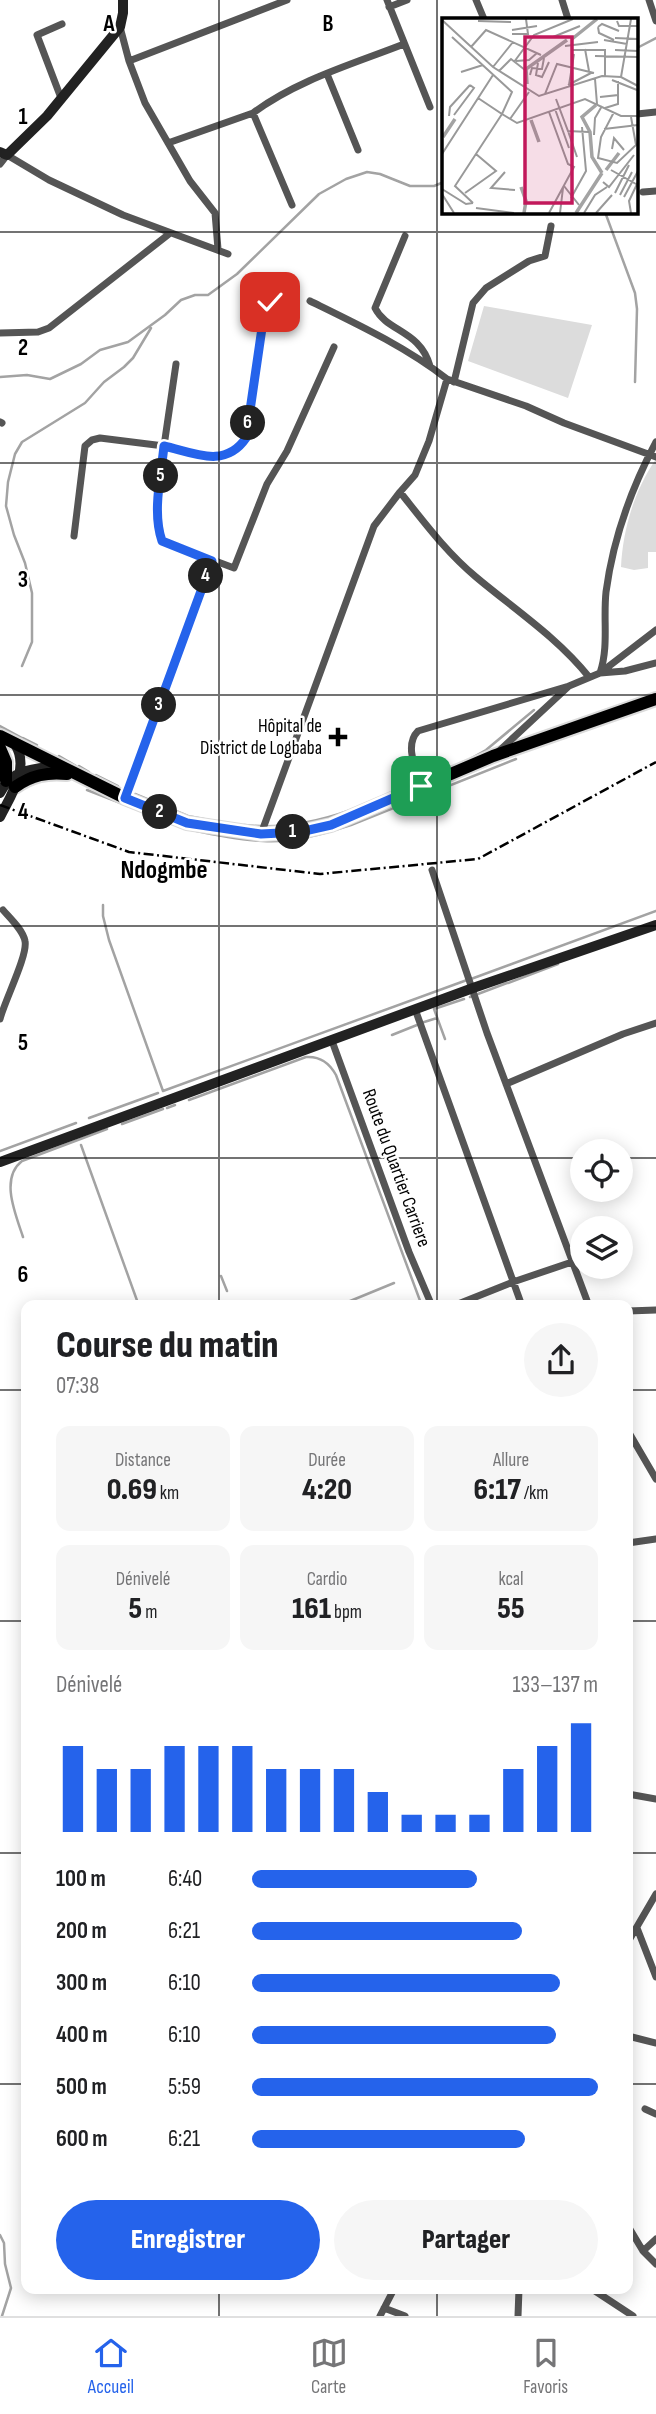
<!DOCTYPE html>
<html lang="fr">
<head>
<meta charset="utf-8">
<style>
	body { margin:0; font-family:"Sofia Sans Condensed",sans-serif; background:#f6f6f6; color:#202124; height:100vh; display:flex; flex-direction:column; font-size:26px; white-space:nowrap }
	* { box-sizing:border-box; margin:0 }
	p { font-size:23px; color:#757577 }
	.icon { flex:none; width:38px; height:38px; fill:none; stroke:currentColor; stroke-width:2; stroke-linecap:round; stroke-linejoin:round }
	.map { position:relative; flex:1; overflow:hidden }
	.panel { position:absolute; left:21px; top:1300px; width:612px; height:994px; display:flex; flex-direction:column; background:#fff; border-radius:14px; box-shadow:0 4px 18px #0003 }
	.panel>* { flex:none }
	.buttons { position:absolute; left:570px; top:1139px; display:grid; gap:14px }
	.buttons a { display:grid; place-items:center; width:63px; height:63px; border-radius:50%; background:#fff; box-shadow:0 4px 18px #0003; font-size:35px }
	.pin { position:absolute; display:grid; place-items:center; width:60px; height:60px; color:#fff; margin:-30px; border-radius:14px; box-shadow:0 4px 10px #0006 }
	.km { position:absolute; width:35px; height:35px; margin:-18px; border-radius:50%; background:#222; color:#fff; font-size:19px; line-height:35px; text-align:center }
	.round { display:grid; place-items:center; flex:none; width:74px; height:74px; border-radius:37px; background:#f6f6f6 }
	.overview { display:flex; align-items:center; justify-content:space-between; height:119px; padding:0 35px }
	h1 { font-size:38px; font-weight:800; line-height:52px }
	.figures { display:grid; grid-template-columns:repeat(3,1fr); gap:10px; height:119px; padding:7px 35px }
	.figures div { display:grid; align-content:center; border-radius:14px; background:#f6f6f6; text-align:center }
	.figures b { font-size:30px; font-weight:800 }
	.figures small { font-size:19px; font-weight:400 }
	.figures p { font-size:19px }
	.chart { height:196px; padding:14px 35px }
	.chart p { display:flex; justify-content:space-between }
	.chart svg { width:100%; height:126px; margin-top:7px; stroke:#2563eb; stroke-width:6 }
	.button { display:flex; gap:14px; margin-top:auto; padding:14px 35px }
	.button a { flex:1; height:80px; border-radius:42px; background:#2563eb; color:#fff; font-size:28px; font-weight:800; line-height:80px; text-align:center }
	.button a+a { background:#f6f6f6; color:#202124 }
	ul { padding:0 35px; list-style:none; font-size:23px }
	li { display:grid; grid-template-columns:112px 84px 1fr; align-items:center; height:52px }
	li i { height:18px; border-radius:9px; background:#2563eb }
	.menu { display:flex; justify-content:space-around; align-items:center; height:98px; border-top:2px solid #e0e0e0; background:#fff; font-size:19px; color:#757577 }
	.menu a { display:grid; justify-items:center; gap:4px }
	.menu .current { color:#2563eb }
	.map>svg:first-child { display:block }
	.green { fill:#dcdcdc }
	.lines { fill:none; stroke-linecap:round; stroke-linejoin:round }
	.stream { stroke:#a3a3a3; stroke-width:2.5 }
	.primary-casing { stroke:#dbdbdb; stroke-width:16 }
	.street { stroke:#555; stroke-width:7 }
	.secondary { stroke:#222; stroke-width:10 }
	.primary { stroke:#000; stroke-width:12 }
	.rail { stroke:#000; stroke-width:2.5; stroke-dasharray:10 3.5 2 3.5; stroke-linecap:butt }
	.route-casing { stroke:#fff; stroke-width:14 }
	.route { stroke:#2563eb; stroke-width:9 }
	.grid { fill:none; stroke:#000; stroke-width:2; stroke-opacity:0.55 }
	.poi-dot { fill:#000; stroke:#fff; stroke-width:2.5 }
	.labels { text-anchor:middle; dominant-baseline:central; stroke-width:5; stroke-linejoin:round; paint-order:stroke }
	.poi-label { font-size:19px; fill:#000; stroke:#fff; text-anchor:end }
	.street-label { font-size:19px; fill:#000; stroke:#fff }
	.district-label { font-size:26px; font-weight:bold; fill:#000; stroke:#fff }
	.inset-river { fill:none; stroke:#a3a3a3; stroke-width:3.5 }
	.inset-road { fill:none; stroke:#999; stroke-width:2 }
	.view { fill:#c2185b; fill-opacity:0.15; stroke:#c2185b; stroke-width:3.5 }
	.inset-edge { fill:none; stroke:#000; stroke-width:3.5 }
	.grid-label { font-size:23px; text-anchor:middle; font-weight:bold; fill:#000; stroke:#fff; stroke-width:5; stroke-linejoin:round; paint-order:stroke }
</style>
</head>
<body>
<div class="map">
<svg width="656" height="2316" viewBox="0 0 656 2316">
	<rect width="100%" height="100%" fill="#fff"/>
	<path class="green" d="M484,306L592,325L568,398L468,361Z
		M656,459V552H648V568L634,570L621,567C623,529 634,491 656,459Z"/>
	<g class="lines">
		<path class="stream" d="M637,48L656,38
			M605,212L635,293L637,309L635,382
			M0,377L27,375L50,379L81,364L100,350L128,342L165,315L181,300L195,295H208L237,274L319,194L346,179L367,172L380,174L410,186H434L444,182
			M22,666L32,642V593L25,563L14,535L6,506L8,482L15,454L22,442L85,403L104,382L124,367L133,358L151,328
			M0,726L22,738
			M23,738L37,745
			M59,756L76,766
			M470,759L486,750L534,710
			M79,766L89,772
			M96,775L118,786
			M87,790L185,828
			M135,794L188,816L214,821
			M244,825C280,829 314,823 348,811
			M192,830C215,835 240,840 263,841C293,843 323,834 351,825L516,759
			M103,905V916L109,940L163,1091L467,980
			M471,979L656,911
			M508,983L558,964
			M470,997L507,983
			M421,1023L437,1018
			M392,1035L417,1025
			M445,1039L434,1009L464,999
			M189,1100L306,1057C320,1056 329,1062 336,1075L422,1306
			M167,1108L175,1105
			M89,1118L158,1093
			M122,1124L163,1109
			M81,1145L139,1306
			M0,1151L76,1123
			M23,1237C15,1213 0,1178 22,1161L107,1129
			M221,1276L227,1291
			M338,1306L394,1283
			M0,2235L4,2243L5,2264L11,2288L2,2316"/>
		<g class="primary-casing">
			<path id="primary" d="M0,736L125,798L187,823L261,834L300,832L331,825L493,756L656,699
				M0,748L6,762V781
				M15,787C32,775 47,772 67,774"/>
		</g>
		<path class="street" d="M387,0L430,107
			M476,0L484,19
			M562,0L568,19
			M649,0L656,21
			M389,7L407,0
			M120,27L129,61L145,103L190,181L215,213L218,249
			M129,61L287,0
			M327,74L358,150
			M61,98L37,35L62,24
			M253,113L292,205
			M637,114L656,112
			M168,143L253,113C297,80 353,64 404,44
			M0,164L7,155L49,180L123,215L228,254
			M643,192L656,191
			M405,236L375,308C387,332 420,330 430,366
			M310,301C357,324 406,347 447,379
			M0,333L38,332L49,328L169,234
			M176,364L164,446L158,529L162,541L234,568L267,484L287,451L334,347
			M454,382L473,303L486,288L529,261L545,256L551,226
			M0,422L2,423
			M656,442C631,489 613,539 606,592C603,620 609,646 600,673L625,671L656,663
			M400,492C424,522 446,552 476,577C514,609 557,637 589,677
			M74,536L85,446L92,440L100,438L164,446L206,456H226L238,449L246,438L263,328L269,302
			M499,751L569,686L600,673L656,630
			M421,786C416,769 404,745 418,731L569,686
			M125,798L212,561
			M261,834L374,526L400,492L415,475L429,441L447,379L526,406L564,423L656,457
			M432,870L487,1033L589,1306
			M415,1009L522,1306
			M0,1019C5,1000 28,955 25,941C23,930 10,918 3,910
			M332,1041L409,1252L432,1306
			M506,1084L623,1034L656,1023
			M453,1306L513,1282L572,1262
			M628,1311L656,1310
			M628,1431L656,1479
			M628,1543L656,1539
			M628,1794L656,1799
			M637,1928L656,1977
			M628,1942L656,1894
			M628,2036L656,2043
			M645,2109L656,2114
			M628,2226L643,2251L656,2264
			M643,2251L656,2239
			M592,2289L633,2316
			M384,2308L405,2316
			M380,2316L394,2289
			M518,2316L519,2289"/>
		<path class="secondary" d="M0,152L7,155L47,116L120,27L123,13V0
			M0,793C12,769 33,769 57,766
			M0,817C11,795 30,768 15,744
			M0,1162L473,988L656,925"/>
		<use href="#primary" class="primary"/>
		<path class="rail" d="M0,805L129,852L320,874L478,859L656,762"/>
	</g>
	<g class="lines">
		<g class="route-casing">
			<path id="route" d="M270,302L262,328L246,438C225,469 194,453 164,446C161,476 152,512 162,541L212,561L125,798L187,823L261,834L300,832L331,825L421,786"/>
		</g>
		<use href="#route" class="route"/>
	</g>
	<path class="grid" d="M219,0V1306M437,0V1306M0,232H656M0,463H656M0,695H656M0,926H656M0,1158H583M621,1158H656M0,1390H26M628,1390H656M0,1621H26M628,1621H656M0,1853H26M628,1853H656M0,2084H26M628,2084H656M219,2289V2316M437,2289V2316"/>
	<path class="poi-dot" d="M334.5 726.5h7v7h7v7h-7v7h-7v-7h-7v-7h7z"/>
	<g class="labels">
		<g class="poi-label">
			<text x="322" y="726">Hôpital de<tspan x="322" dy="22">District de Logbaba</tspan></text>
		</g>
		<g class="street-label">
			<text transform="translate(396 1168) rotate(70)">Route du Quartier Carriere</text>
		</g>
		<g class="district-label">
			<text x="164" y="870">Ndogmbe</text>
		</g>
	</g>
	<g transform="translate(442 18)">
		<rect width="196" height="196" fill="#fff"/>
		<path class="inset-river" d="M130,21L155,1M85,66L84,51L125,22M154,87L140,99L148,114L150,139L160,155M89,102L97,124M1,119L13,101M164,152L177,135M79,169L84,183L82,195M134,195L160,155"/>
		<path class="inset-road" d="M0,2L51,49L97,78L160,58L179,59L196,68M36,3L69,4M175,3L177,8H196M156,9L160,6L177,13M156,9L157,15L172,22M70,12L95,8M70,16H86L84,1M10,19L70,74L60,96L36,80M111,19L138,8M173,20L196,21M162,22L185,26M123,28L156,24M29,29L44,12L99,37M143,31L147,53M129,32H163V58M173,32L196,33M153,38L196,39M74,43L87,42L95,35M72,44L92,17L131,1M96,45L94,57L100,59L107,44M51,49L71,24M57,53L69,41L83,52M19,54L41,47M88,57L90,50L100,51L102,40M179,59L189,1M153,61L155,86M170,62L195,72M126,67L149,55M127,67L132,36M103,76L115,46L152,55M158,79L176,77V63M114,81L126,113L147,114M163,90L176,86V77M113,91L127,130M172,94L159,119L156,140L175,145L194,127L189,99M12,97L32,70L28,67M7,98L8,89L28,67M68,101L87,74M162,111L196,107M126,113L135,139M152,117L153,100L160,88M170,131L172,120L182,132M0,136L51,57M169,152L194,166M63,154L49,170L73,172M161,164L167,169L192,137M122,168L137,187M0,171L24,186L31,185M23,175L54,153L34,136M173,175L187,147M0,176L12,195M178,177L190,154M182,179L196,153M129,180L144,153L140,109M31,185L13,168L60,96L75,105L143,81L179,98H196M34,190L72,195M107,195L132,149L126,146L107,94M118,195L121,170M142,195L153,177L165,169M154,195L170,177M189,195L187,183L196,164"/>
		<path class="view" d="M83,19H130V185H83Z"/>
		<rect width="196" height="196" class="inset-edge"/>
	</g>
	<g class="grid-label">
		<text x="109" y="31">A</text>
		<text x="328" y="31">B</text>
		<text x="23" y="124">1</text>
		<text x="23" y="355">2</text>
		<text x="23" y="587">3</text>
		<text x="23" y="819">4</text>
		<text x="23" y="1050">5</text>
		<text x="23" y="1282">6</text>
	</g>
</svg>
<div class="buttons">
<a><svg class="icon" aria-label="locate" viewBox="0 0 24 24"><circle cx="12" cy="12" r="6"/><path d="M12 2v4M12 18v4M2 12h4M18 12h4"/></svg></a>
<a><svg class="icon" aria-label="layers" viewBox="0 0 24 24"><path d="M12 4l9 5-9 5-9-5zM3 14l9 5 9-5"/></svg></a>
</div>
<div class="pin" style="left:421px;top:786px;background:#1e9e55"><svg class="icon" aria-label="arrive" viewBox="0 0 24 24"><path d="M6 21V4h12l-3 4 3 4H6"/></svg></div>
<div class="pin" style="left:270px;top:302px;background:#d93025"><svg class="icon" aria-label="check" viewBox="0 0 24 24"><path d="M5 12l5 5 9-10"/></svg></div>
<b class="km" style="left:293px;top:832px">1</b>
<b class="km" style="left:160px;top:812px">2</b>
<b class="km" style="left:159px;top:705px">3</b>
<b class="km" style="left:206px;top:576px">4</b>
<b class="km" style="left:161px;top:476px">5</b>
<b class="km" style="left:248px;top:423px">6</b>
<section class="panel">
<div class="overview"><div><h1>Course du matin</h1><p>07:38</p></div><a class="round"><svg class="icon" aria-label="share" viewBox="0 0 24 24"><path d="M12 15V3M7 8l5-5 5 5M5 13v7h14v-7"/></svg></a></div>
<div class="figures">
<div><p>Distance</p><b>0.69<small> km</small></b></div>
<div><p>Durée</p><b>4:20</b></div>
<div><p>Allure</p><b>6:17<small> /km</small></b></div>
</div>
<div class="figures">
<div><p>Dénivelé</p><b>5<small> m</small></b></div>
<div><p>Cardio</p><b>161<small> bpm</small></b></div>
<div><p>kcal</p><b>55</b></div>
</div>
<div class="chart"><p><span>Dénivelé</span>133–137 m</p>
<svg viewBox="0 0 160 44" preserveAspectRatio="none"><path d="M5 44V14M15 44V22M25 44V22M35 44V14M45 44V14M55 44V14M65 44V22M75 44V22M85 44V22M95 44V30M105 44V38M115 44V38M125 44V38M135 44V22M145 44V14M155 44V6"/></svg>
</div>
<ul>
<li><b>100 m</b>6:40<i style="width:65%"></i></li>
<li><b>200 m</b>6:21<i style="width:78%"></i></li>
<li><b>300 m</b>6:10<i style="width:89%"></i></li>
<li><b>400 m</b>6:10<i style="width:88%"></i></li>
<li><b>500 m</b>5:59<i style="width:100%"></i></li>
<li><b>600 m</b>6:21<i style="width:79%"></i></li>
</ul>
<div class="button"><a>Enregistrer</a><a>Partager</a></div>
</section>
</div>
<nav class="menu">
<a class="current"><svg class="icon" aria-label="home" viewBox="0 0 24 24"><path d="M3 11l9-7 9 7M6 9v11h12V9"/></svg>Accueil</a>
<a><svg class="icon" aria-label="map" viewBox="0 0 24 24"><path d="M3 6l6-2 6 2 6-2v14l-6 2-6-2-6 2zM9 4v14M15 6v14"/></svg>Carte</a>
<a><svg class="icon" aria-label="saved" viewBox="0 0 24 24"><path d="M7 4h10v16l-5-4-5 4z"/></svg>Favoris</a>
</nav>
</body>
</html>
